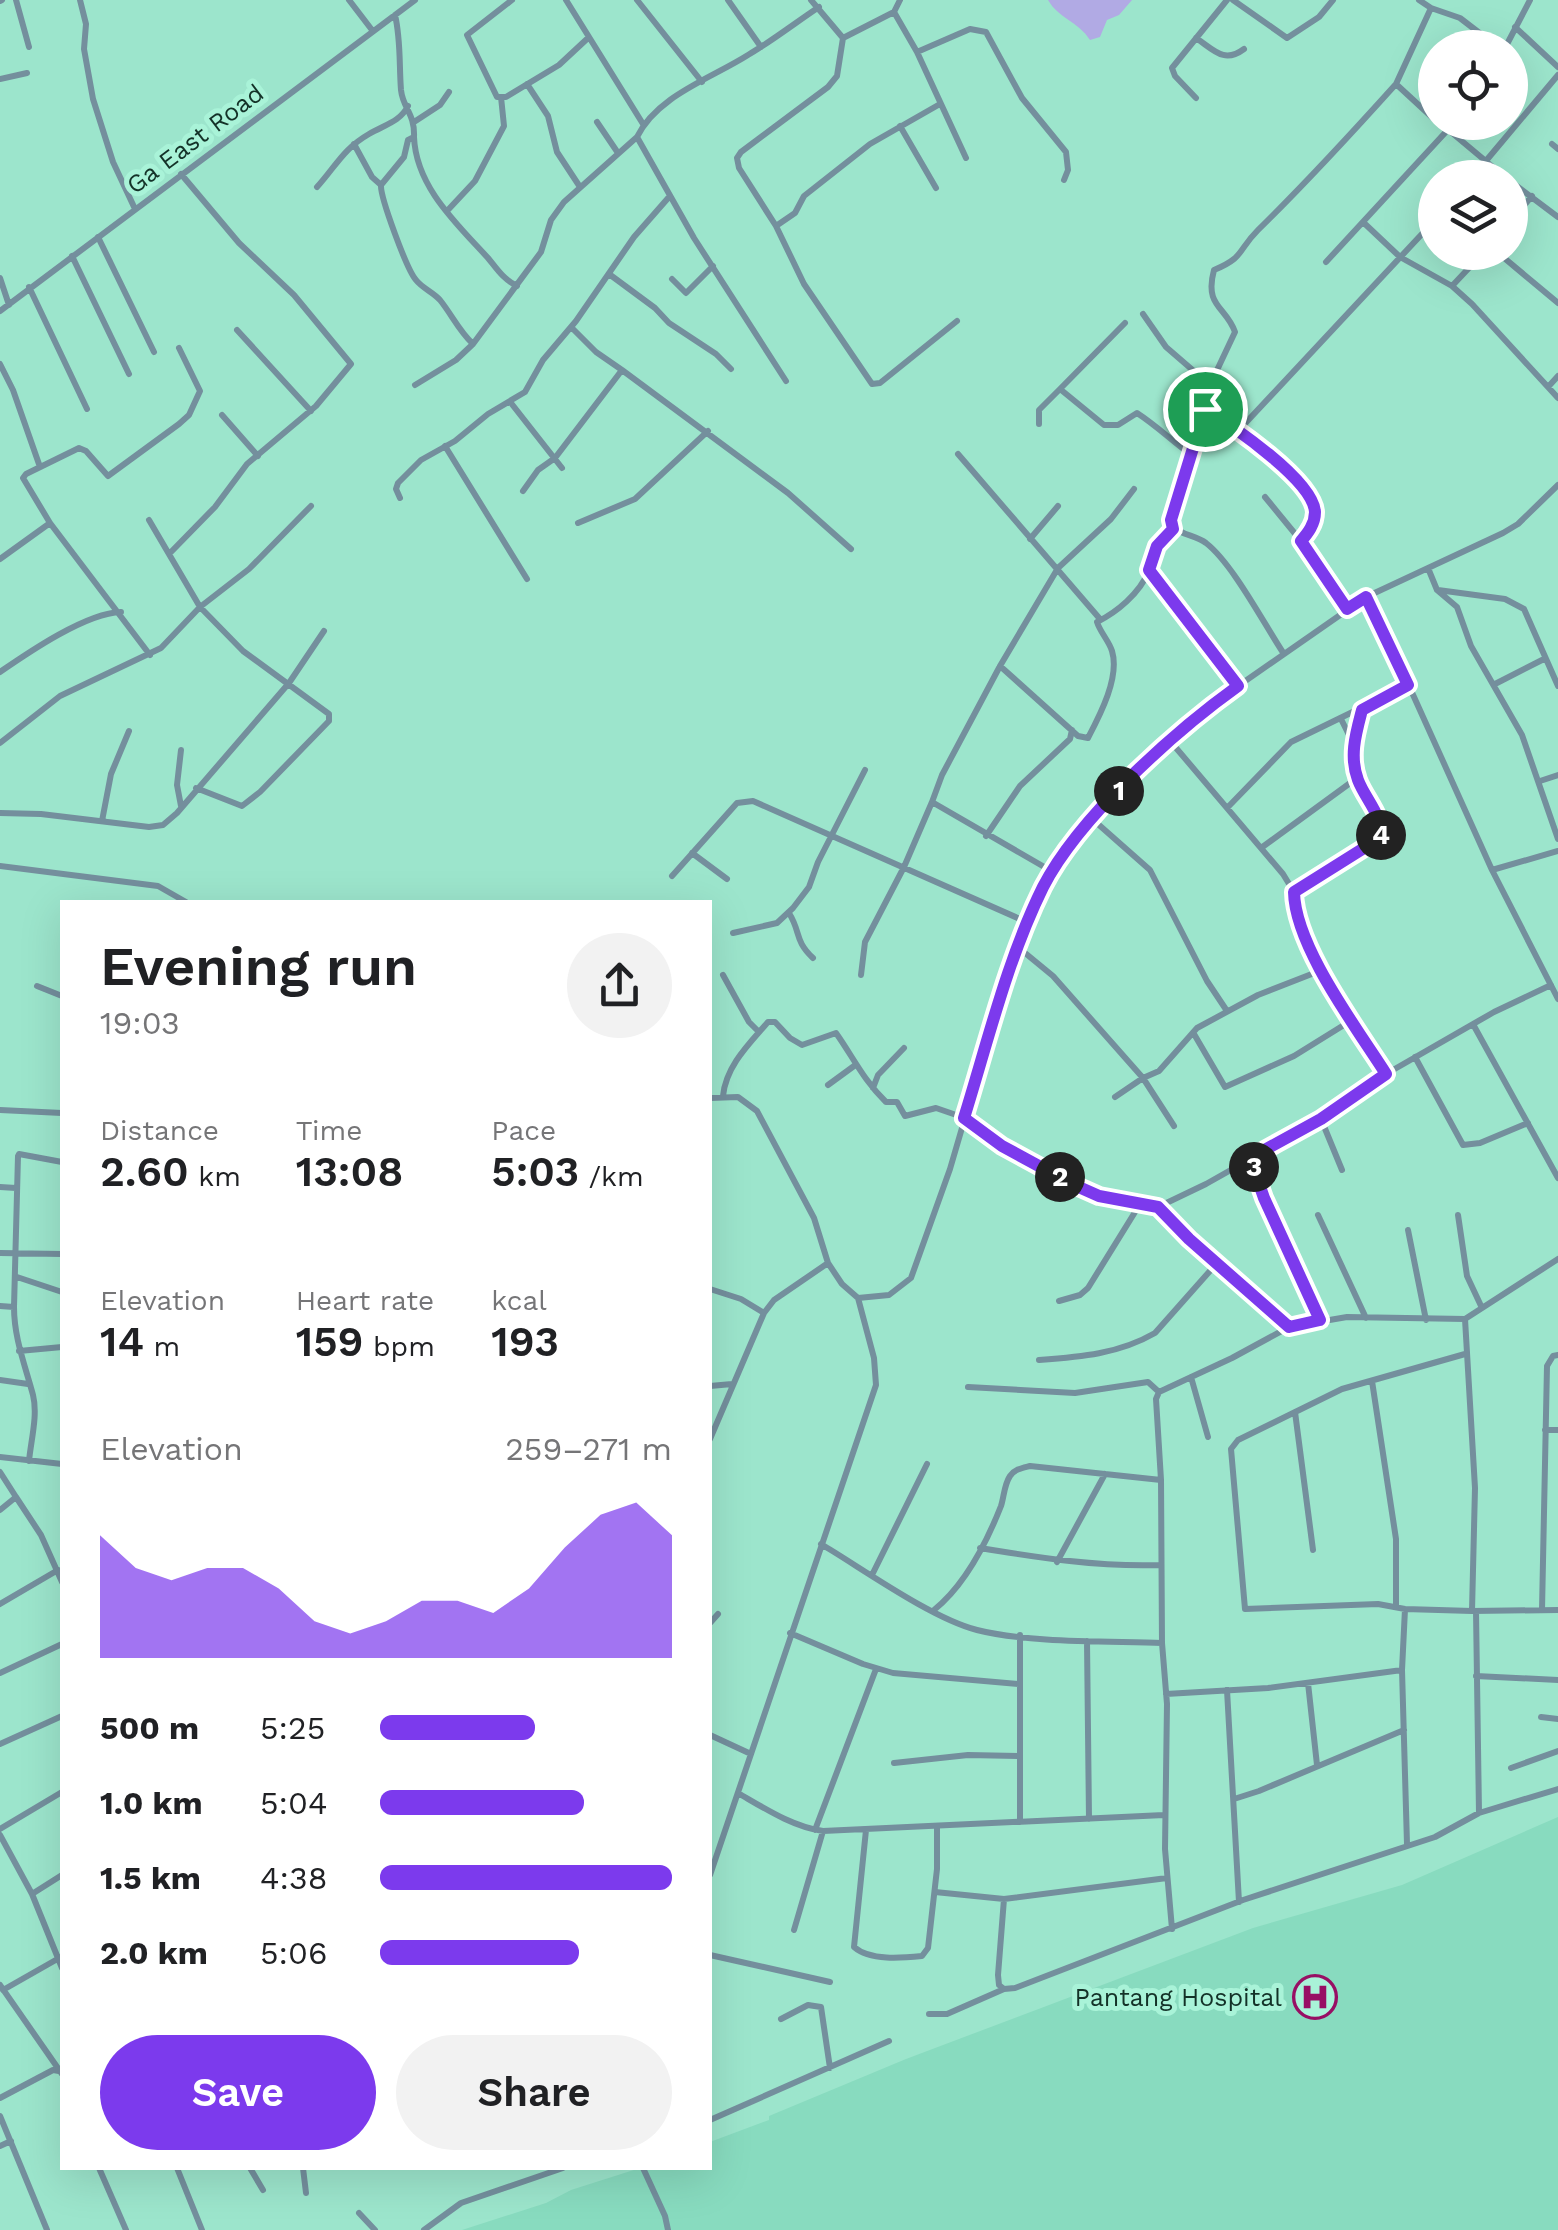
<!DOCTYPE html>
<html lang="en">
<head>
<meta charset="utf-8">
<style>
	body { margin:0; font-family:"Work Sans",sans-serif; background:#f2f2f2; color:#202124; height:100vh; display:flex; flex-direction:column; font-size:38px; white-space:nowrap }
	* { box-sizing:border-box; margin:0 }
	p { font-size:32px; color:#757577 }
	.icon { flex:none; width:55px; height:55px; fill:none; stroke:currentColor; stroke-width:2; stroke-linecap:round; stroke-linejoin:round }
	.map { position:relative; flex:1; overflow:hidden }
	.side { position:absolute; left:60px; top:900px; width:652px; height:1270px; display:flex; flex-direction:column; background:#fff; border-radius:0px; box-shadow:0 10px 40px #0002 }
	.side>* { flex:none }
	.fabs { position:absolute; left:1418px; top:30px; display:grid; gap:20px }
	.fabs a { display:grid; place-items:center; width:110px; height:110px; border-radius:50%; background:#fff; box-shadow:0 10px 40px #0002; font-size:50px }
	.pin { position:absolute; display:grid; place-items:center; width:85px; height:85px; color:#fff; margin:-42px; border:5px solid #fff; border-radius:50%; box-shadow:0 2px 10px #0007 }
	.km { position:absolute; width:50px; height:50px; margin:-25px; border-radius:50%; background:#222; color:#fff; font-size:28px; line-height:50px; text-align:center }
	.round { display:grid; place-items:center; flex:none; width:105px; height:105px; border-radius:52px; background:#f2f2f2 }
	.headline { display:flex; align-items:center; justify-content:space-between; height:170px; padding:0 40px }
	h1 { font-size:55px; font-weight:600; line-height:75px }
	.figures { display:grid; grid-template-columns:repeat(3,1fr); gap:15px; height:170px; padding:10px 40px }
	.figures div { display:grid; align-content:center }
	.figures b { font-size:42px; font-weight:600 }
	.figures small { font-size:28px; font-weight:400 }
	.figures p { font-size:28px }
	.chart { height:280px; padding:20px 40px }
	.chart p { display:flex; justify-content:space-between }
	.chart svg { width:100%; height:180px; margin-top:10px; fill:#7c3aed; opacity:.7 }
	.button { display:flex; gap:20px; margin-top:auto; padding:20px 40px }
	.button a { flex:1; height:115px; border-radius:60px; background:#7c3aed; color:#fff; font-size:40px; font-weight:600; line-height:115px; text-align:center }
	.button a+a { background:#f2f2f2; color:#202124 }
	ul { padding:0 40px; list-style:none; font-size:32px }
	li { display:grid; grid-template-columns:160px 120px 1fr; align-items:center; height:75px }
	li i { height:25px; border-radius:12px; background:#7c3aed }
	.map>svg:first-child { display:block }
	.built { fill:#88dbbf }
	.water { fill:#b1aae4 }
	.lines { fill:none; stroke-linecap:round; stroke-linejoin:round }
	.minor { stroke:#748f9d; stroke-width:6 }
	.route-casing { stroke:#fff; stroke-width:20 }
	.route { stroke:#7c3aed; stroke-width:12 }
	.labels { text-anchor:middle; dominant-baseline:central; stroke-width:10; stroke-linejoin:round; paint-order:stroke }
	.street-label { font-size:25px; fill:#143228; stroke:#a9f3d8 }
	.poi-label { font-size:25px; fill:#143228; stroke:#a9f3d8; text-anchor:end }
</style>
</head>
<body>
<div class="map">
<svg width="1558" height="2230" viewBox="0 0 1558 2230">
	<rect width="100%" height="100%" fill="#9ce5cc"/>
	<path class="built" d="M1558,1817V2230H462L546,2203L571,2190L640,2168H710V2142L769,2120V2116L906,2059L1253,1928L1402,1885Z"/>
	<path class="water" d="M1048,0H1132L1119,15L1107,20L1100,37L1090,40C1078,21 1059,19 1048,0Z"/>
	<g class="lines">
		<path class="minor" d="M16,0L29,47
			M80,0L86,24L84,49L93,99L113,162L135,209
			M349,0L372,30
			M512,0L467,35L497,97H506L559,65L588,38
			M566,0L643,124
			M637,0L702,82
			M728,0L761,47
			M811,0L843,38L894,12L900,0
			M1233,0L1287,38L1319,17L1333,0
			M1419,0L1431,8L1460,18L1499,48
			M0,1L2,0
			M1431,8L1396,84L1435,120
			M894,12L917,52L966,158
			M395,15C401,40 399,65 401,90C403,109 415,113 414,137L408,140L404,157L381,185C380,197 407,270 416,280C422,288 433,292 440,300C452,315 459,331 473,344
			M1515,27L1558,67
			M843,38L837,76L828,87L741,152L737,158L739,168L776,226L804,284L872,384L880,383L957,321
			M1196,38C1214,50 1224,64 1244,49
			M1505,48L1530,0
			M917,52L970,29L986,32L1022,98L1066,152L1068,170L1064,180
			M0,79L27,73
			M527,84L548,116L557,152L580,187
			M1196,98L1175,76L1172,68L1227,0
			M414,122L440,105L449,92
			M597,122L618,153
			M1439,122L1506,178
			M900,126L936,188
			M414,137C416,187 457,224 488,258C497,269 503,279 517,286
			M637,137L694,238L786,381
			M354,144L372,177L381,185
			M1552,144L1558,149
			M1485,162L1558,75
			M1477,178L1489,166
			M1510,181L1558,217
			M317,187C336,166 343,149 369,134C384,125 400,122 408,106
			M447,211L475,181L504,126L501,97
			M1510,222L1532,196
			M1364,223L1400,257L1452,286L1472,304L1558,398
			M776,226L795,213L804,196L870,144L940,104
			M98,237L154,352
			M1497,252L1558,303
			M72,256L129,374
			M1326,262L1455,122
			M609,274L655,308L669,323L716,354L731,369
			M0,278L9,305
			M672,279L686,293L713,266
			M1452,286L1484,252
			M29,287L87,409
			M0,311L415,0
			M1143,314L1166,347L1210,385
			M237,330L311,411
			M0,364L13,390L40,467
			M622,370L788,493L851,549
			M415,385L456,360L473,344L541,252L551,220L564,202L637,137C657,96 710,79 748,55C772,41 795,23 819,7
			M1548,387L1558,376
			M1060,389L1125,323
			M511,403L562,468
			M1205,409C1231,425 1313,480 1315,512C1316,524 1308,533 1301,541
			M222,415L258,456
			M1039,424V410L1060,389L1104,425H1118L1137,413C1157,426 1172,441 1190,454
			M1239,430L1435,220
			M445,446L527,579
			M958,454L1100,619
			M1558,485L1518,524L1503,533L1366,597L1396,657L1492,870L1558,999
			M523,491L538,470L555,458L622,370L596,352L571,327
			M1265,497L1301,541L1347,609
			M400,498L396,489L398,483L421,460L455,441L488,414L525,392L543,360L576,321L634,237L669,197
			M149,520L200,607L243,651L329,714V721L260,792L242,806L196,788
			M578,523L635,499L708,431
			M1030,539L1058,506
			M171,552L215,507L247,464L316,406L351,364L294,295L239,243L181,174
			M0,559L50,523
			M1428,568L1437,590L1457,607L1471,646L1522,735L1558,839
			M1149,570L1238,686
			M1438,590L1505,599L1524,609L1558,686
			M1284,654C1264,624 1233,564 1206,543C1195,535 1180,535 1172,525L1210,385L1235,332C1226,306 1204,307 1214,270C1245,257 1237,251 1258,230C1306,183 1351,134 1396,84
			M150,655L50,523L23,478L26,474L79,448L86,451L108,476L179,424L189,415L200,391L179,348
			M1000,666L1078,736L1088,738C1100,715 1120,677 1112,651C1109,641 1100,632 1097,622C1117,612 1139,594 1149,571C1156,554 1157,540 1173,529
			M0,672C29,652 86,613 121,612
			M1495,684L1544,659
			M1171,742L1283,874L1294,892L1296,921L1322,970L1386,1074
			M1353,742L1362,710
			M0,743L60,696L161,648L200,607L249,569L311,506
			M1540,781L1558,775
			M181,806L177,785L181,750
			M1228,807L1291,742L1408,685
			M0,813L41,814L149,827L163,825L177,813L289,683L324,631
			M1090,817L1150,870L1207,981L1227,1011
			M102,821L111,774L129,731
			M986,836L1020,786L1070,739L1072,730
			M1261,848L1357,778
			M692,853L727,879
			M0,866L158,886L186,902
			M1492,870L1558,851
			M1053,872L932,802L942,775L1000,666L1058,568L1111,519L1134,489
			M672,876L737,803L753,801L1029,923
			M1294,892L1380,839L1382,833L1357,778L1353,743L1341,719
			M789,913C801,932 794,940 813,958
			M733,933L777,923L793,908L809,887L818,862L865,770
			M1019,948L1053,976L1143,1078L1174,1126
			M723,975L749,1022L759,1032
			M861,975L865,942L904,867L932,802
			M37,986L62,996
			M1474,1026L1558,1178
			M1194,1034L1225,1087L1294,1056L1352,1020
			M1415,1057L1463,1145L1480,1143L1528,1123
			M828,1085L854,1066
			M873,1088L878,1075L904,1048
			M723,1096C726,1066 749,1044 768,1022H775L790,1038L802,1045L836,1033C853,1057 864,1081 886,1102H897L905,1116L936,1108L965,1118L1002,1146L1073,1184L1099,1196L1158,1207L1206,1184L1321,1119L1386,1074L1494,1012L1551,985
			M1115,1097L1143,1078L1159,1071L1197,1028L1258,995L1322,970
			M710,1098L738,1097L757,1111L814,1218L828,1263L842,1284L858,1298
			M0,1110L62,1113
			M1321,1119L1342,1170
			M1251,1158L1264,1198L1320,1320
			M0,1187L16,1188
			M1158,1207L1189,1239L1289,1327L1347,1317L1465,1319L1558,1259
			M1318,1215L1366,1318
			M1458,1215L1467,1276L1482,1308
			M1408,1230L1426,1320
			M0,1253L62,1254
			M17,1277L62,1292
			M710,1289L741,1299L764,1313
			M858,1298L889,1295L911,1278L950,1169L1005,981L1044,886L1090,817L1208,707L1366,597
			M1059,1301L1080,1295L1088,1288L1140,1204
			M0,1306L14,1307C14,1338 25,1365 33,1395C38,1415 31,1440 29,1461
			M14,1307L18,1156L19,1154L62,1162
			M1465,1319L1475,1488L1472,1611
			M19,1351L62,1347
			M1465,1354L1342,1389L1238,1440L1231,1449L1245,1609L1378,1604L1405,1609L1472,1611L1558,1610
			M1039,1360C1080,1357 1119,1354 1155,1333L1217,1263
			M1191,1377L1208,1437
			M0,1380L28,1384
			M1372,1381L1396,1539V1607
			M710,1386L732,1384
			M968,1387L1075,1393L1148,1382L1159,1392
			M1295,1412L1313,1550
			M1545,1430H1558
			M710,1439L764,1313L774,1300L828,1263
			M0,1457L62,1464
			M0,1472L16,1497
			M0,1510L16,1497L41,1535L62,1582
			M821,1544C863,1569 931,1618 977,1630C1028,1643 1107,1641 1162,1643
			M980,1548C1041,1558 1098,1567 1160,1565
			M1057,1562L1105,1474
			M872,1575L927,1464
			M0,1604L58,1570
			M1405,1609L1402,1670L1407,1844
			M934,1610C965,1585 986,1544 1001,1506C1004,1497 1004,1485 1010,1476C1015,1469 1022,1468 1030,1466L1161,1480
			M1542,1610L1547,1366L1553,1356L1558,1355
			M1476,1611L1479,1813
			M710,1623L718,1614
			M790,1633L863,1664L893,1673L1019,1684
			M1020,1635V1822
			M1087,1641L1089,1819
			M0,1673L62,1644
			M1476,1676L1558,1680
			M1308,1683L1317,1765
			M1227,1690L1239,1902
			M1166,1694L1268,1688L1402,1670
			M1541,1717L1558,1719
			M710,1735L751,1754
			M0,1744L62,1716
			M894,1763L968,1755L1019,1756
			M1511,1768L1558,1751
			M738,1793C764,1808 793,1827 823,1831L1164,1815
			M1234,1799L1259,1791L1404,1730
			M0,1829L62,1792
			M815,1830L876,1669
			M866,1830L854,1947C870,1961 902,1958 922,1956L928,1948L937,1869V1826
			M0,1835L32,1894L62,1968
			M710,1875L876,1385L874,1358L858,1298
			M935,1892L1004,1899L1167,1878
			M32,1894L62,1875
			M1004,1899L998,1975L999,1985L1004,1989L1015,1988L1243,1900L1435,1837L1479,1813L1558,1789
			M1172,1929L1165,1849L1167,1704L1162,1643L1161,1480L1156,1399L1159,1392L1232,1358L1289,1327
			M794,1930L823,1831
			M710,1955L830,1982
			M0,1985L62,2074
			M3,1990L61,1957
			M929,2014H947L1004,1989
			M781,2019L808,2005L821,2007L830,2068
			M0,2098L53,2070L59,2071
			M0,2116L47,2230
			M710,2120L889,2041
			M0,2146L11,2141
			M99,2168L126,2230
			M177,2168L202,2230
			M250,2168L263,2190
			M303,2168L306,2193
			M643,2168L665,2216L668,2230
			M359,2213L375,2230
			M424,2230L461,2203L563,2168"/>
	</g>
	<g class="lines">
		<g class="route-casing">
			<path id="route" d="M1205,409C1231,425 1313,480 1315,512C1315,524 1308,533 1301,541L1347,609L1366,597L1408,685L1362,710C1356,733 1349,756 1358,780C1365,799 1385,818 1380,838L1294,892C1295,946 1356,1027 1386,1074L1321,1119L1250,1158L1264,1198L1320,1320L1289,1327L1189,1239L1158,1207L1099,1196L1072,1184L1002,1146L964,1118C988,1041 1007,960 1043,887C1079,817 1174,732 1238,686L1149,570L1157,546L1173,529L1171,520Z"/>
		</g>
		<use href="#route" class="route"/>
	</g>
	<defs>
		<g id="hospital-ring" transform="scale(2.25)"><circle r="9.5" fill="#a9f3d8" stroke="#980f64" stroke-width="1.5"/><path d="M-5-5h3v3.5h4V-5h3V5h-3V1.5h-4V5h-3Z" fill="#980f64"/></g>
	</defs>
	<g fill-rule="evenodd">
		<use href="#hospital-ring" x="1315" y="1997"/>
	</g>
	<g class="labels">
		<g class="street-label">
			<text transform="translate(195 139) rotate(-37)">Ga East Road</text>
		</g>
		<g class="poi-label">
			<text x="1282" y="1997">Pantang Hospital</text>
		</g>
	</g>
</svg>
<div class="fabs">
<a><svg class="icon" aria-label="locate" viewBox="0 0 24 24"><circle cx="12" cy="12" r="6"/><path d="M12 2v4M12 18v4M2 12h4M18 12h4"/></svg></a>
<a><svg class="icon" aria-label="layers" viewBox="0 0 24 24"><path d="M12 4l9 5-9 5-9-5zM3 14l9 5 9-5"/></svg></a>
</div>
<div class="pin" style="left:1205px;top:409px;background:#1e9e55"><svg class="icon" aria-label="arrive" viewBox="0 0 24 24"><path d="M6 21V4h12l-3 4 3 4H6"/></svg></div>
<b class="km" style="left:1119px;top:791px">1</b>
<b class="km" style="left:1060px;top:1177px">2</b>
<b class="km" style="left:1254px;top:1167px">3</b>
<b class="km" style="left:1381px;top:835px">4</b>
<section class="side">
<div class="headline"><div><h1>Evening run</h1><p>19:03</p></div><a class="round"><svg class="icon" aria-label="share" viewBox="0 0 24 24"><path d="M12 15V3M7 8l5-5 5 5M5 13v7h14v-7"/></svg></a></div>
<div class="figures">
<div><p>Distance</p><b>2.60<small> km</small></b></div>
<div><p>Time</p><b>13:08</b></div>
<div><p>Pace</p><b>5:03<small> /km</small></b></div>
</div>
<div class="figures">
<div><p>Elevation</p><b>14<small> m</small></b></div>
<div><p>Heart rate</p><b>159<small> bpm</small></b></div>
<div><p>kcal</p><b>193</b></div>
</div>
<div class="chart"><p><span>Elevation</span>259–271 m</p>
<svg viewBox="0 0 160 44" preserveAspectRatio="none"><path d="M0 44V14L10 22L20 25L30 22L40 22L50 27L60 35L70 38L80 35L90 30L100 30L110 33L120 27L130 17L140 9L150 6L160 14V44z"/></svg>
</div>
<ul>
<li><b>500 m</b>5:25<i style="width:53%"></i></li>
<li><b>1.0 km</b>5:04<i style="width:70%"></i></li>
<li><b>1.5 km</b>4:38<i style="width:100%"></i></li>
<li><b>2.0 km</b>5:06<i style="width:68%"></i></li>
</ul>
<div class="button"><a>Save</a><a>Share</a></div>
</section>
</div>
</body>
</html>
